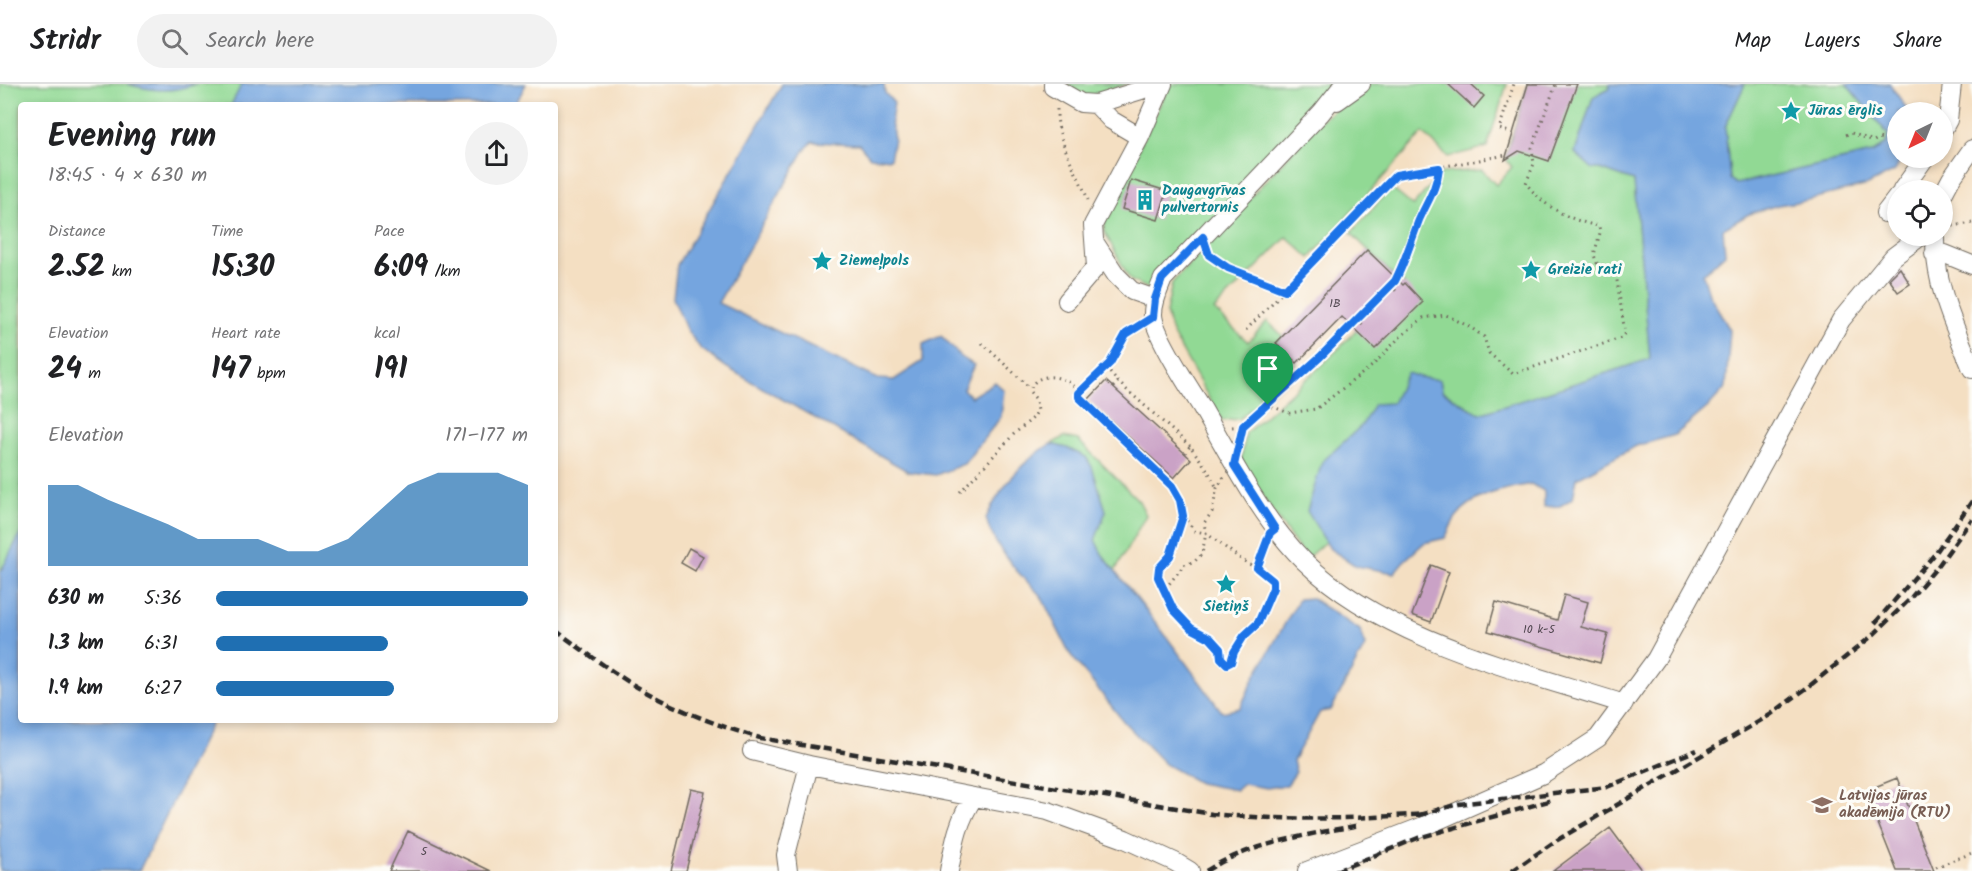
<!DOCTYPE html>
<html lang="en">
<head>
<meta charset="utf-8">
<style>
	body { margin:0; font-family:Kalam,sans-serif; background:#f2f2f2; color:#202124; height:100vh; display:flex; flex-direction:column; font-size:22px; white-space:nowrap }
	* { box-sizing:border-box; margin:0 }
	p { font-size:20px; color:#757577 }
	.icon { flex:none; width:33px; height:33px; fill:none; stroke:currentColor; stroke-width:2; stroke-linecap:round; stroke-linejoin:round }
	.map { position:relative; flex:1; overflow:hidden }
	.sheet { position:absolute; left:18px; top:18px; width:540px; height:621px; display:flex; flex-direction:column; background:#fff; border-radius:6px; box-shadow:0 3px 9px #0003 }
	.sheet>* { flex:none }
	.needle { width:39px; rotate:223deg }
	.controls { position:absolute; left:1887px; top:18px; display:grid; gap:12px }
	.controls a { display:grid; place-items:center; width:66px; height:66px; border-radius:50%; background:#fff; box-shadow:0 3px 9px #0003; font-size:30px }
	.pin { position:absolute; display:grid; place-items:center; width:51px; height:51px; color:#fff; margin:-62px -26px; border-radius:50% 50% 50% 0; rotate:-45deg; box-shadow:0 0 6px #0007 }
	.pin .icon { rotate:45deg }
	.round { display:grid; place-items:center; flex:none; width:63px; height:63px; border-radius:32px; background:#f2f2f2 }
	.summary { display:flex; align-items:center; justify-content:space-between; height:102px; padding:0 30px }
	h1 { font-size:33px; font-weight:600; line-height:45px }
	.figures { display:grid; grid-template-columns:repeat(3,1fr); gap:9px; height:102px; padding:6px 30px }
	.figures div { display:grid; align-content:center }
	.figures b { font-size:30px; font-weight:600 }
	.figures small { font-size:16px; font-weight:400 }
	.figures p { font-size:16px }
	.chart { height:168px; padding:12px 30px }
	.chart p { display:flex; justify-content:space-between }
	.chart svg { width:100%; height:108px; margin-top:6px; fill:#1f6fb2; opacity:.7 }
	ul { padding:0 30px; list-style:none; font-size:20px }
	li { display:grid; grid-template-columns:96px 72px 1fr; align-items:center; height:45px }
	li i { height:15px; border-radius:8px; background:#1f6fb2 }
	header { display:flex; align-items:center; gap:36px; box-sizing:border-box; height:84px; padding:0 30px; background:#fff; border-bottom:2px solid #e0e0e0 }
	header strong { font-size:28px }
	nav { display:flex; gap:33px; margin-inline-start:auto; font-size:21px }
	.search { width:420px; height:54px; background:#f2f2f2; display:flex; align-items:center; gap:15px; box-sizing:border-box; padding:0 21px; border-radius:33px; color:#757577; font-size:22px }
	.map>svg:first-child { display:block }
	.green { fill:#91d994; stroke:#5e8260; stroke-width:1.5 }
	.water { fill:#75a5df; stroke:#506885; stroke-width:1.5 }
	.building { fill:#caa2c6 }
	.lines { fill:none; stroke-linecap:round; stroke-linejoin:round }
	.minor-casing { stroke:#716a60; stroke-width:20 }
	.path { stroke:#716a60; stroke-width:3; stroke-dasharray:1.5 4.5; stroke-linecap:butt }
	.minor { stroke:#fff; stroke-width:18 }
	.rail { stroke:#2b2b2b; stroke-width:4.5; stroke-dasharray:9 4.5; stroke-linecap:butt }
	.route-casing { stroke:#fff; stroke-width:12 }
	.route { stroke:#1a73e8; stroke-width:8 }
	.labels { text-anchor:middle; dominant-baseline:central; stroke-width:6; stroke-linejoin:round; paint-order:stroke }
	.number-label { font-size:12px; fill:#534952 }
	.culture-label { font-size:15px; font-weight:bold; fill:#0d838f; stroke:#fdfcf7; text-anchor:start }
	.education-label { font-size:15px; font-weight:bold; fill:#785e54; stroke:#fdfcf7; text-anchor:start }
</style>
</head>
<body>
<header>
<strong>Stridr</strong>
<div class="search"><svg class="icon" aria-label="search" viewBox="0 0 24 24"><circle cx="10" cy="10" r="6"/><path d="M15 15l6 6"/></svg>Search here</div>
<nav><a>Map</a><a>Layers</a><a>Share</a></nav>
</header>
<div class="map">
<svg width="1972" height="787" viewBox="0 0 1972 787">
	<rect width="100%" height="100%" fill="#fdfcf7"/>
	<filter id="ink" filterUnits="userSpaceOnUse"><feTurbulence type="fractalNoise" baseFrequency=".0167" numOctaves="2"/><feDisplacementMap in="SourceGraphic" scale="12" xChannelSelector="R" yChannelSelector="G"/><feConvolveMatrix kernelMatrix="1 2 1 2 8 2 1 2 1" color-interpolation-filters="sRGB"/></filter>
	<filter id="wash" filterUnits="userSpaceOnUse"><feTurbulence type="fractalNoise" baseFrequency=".008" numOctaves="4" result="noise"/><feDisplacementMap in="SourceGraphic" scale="24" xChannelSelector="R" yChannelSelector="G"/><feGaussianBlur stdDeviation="1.35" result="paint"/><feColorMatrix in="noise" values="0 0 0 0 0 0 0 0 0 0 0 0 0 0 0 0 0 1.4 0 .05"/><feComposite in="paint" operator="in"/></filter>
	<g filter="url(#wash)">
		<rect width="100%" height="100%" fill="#f4dfc2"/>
		<path class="green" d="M0,0H256L245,21H21V473L0,516Z
			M1067,0H1129L1087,13L1077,10Z
			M1170,0H1337L1155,205L1147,204L1130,196L1104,147L1105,133Z
			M1369,0H1507L1487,63L1448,73L1423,49L1310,174L1287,153L1214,226L1248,258L1267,237L1283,252L1276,259L1297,279L1258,319L1239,335L1222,337L1172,249L1166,229L1172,199L1321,36Z
			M1528,0H1609V4L1593,13L1575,68L1593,85H1600L1634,97L1650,275L1480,330L1442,307L1440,296L1423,294L1392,320L1326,441L1325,458L1306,475L1240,381L1246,349L1322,281L1404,199L1388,186L1351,149L1391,104L1413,122L1441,89L1482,86L1496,101L1512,83L1506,76V71Z
			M1745,0H1846L1888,50L1886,60L1872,69L1736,100L1730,95L1725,43Z
			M1064,353L1078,356L1139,417L1146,431L1115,487L1102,470L1095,456L1106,427L1092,383L1086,373L1067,364L1051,360Z"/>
		<path class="water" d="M127,0H196C172,9 151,7 127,0Z
			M242,0H526L515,21H231Z
			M782,0H884L885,9L894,19L891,38L894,55L890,75L870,73L859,60L812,58L804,67L718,219L878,295L894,296L923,277V260L941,252L961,273L974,281L963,305L971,313L995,298L1004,306L1001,333L964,380L936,391L909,388L726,283L700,264L686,245L673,214L677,181Z
			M1609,0H1745L1725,43L1730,95L1736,100L1872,69L1886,60L1888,50L1846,0H1890L1909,28H1898V74H1902L1895,87L1868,101L1803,117L1778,121L1749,130L1723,145L1725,170L1703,190L1709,210L1730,246L1726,303L1708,323L1675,351L1636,362L1577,394L1573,414L1560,422L1544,423V407L1531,400C1504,405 1474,410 1457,432C1452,438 1449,447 1445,454L1424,459L1403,478L1394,489L1356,482L1330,465L1307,427L1322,378L1362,341L1374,320L1392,319L1407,289L1423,294L1440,296L1442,307L1480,330L1650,275L1634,97L1600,85H1593L1575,69L1593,13L1609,4Z
			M1051,360L1067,364L1086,373L1092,383L1106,427L1095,456L1102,470L1163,548L1222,628L1240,624L1255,592L1299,515L1311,514L1360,546L1365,562L1331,626L1320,628L1293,677L1296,688L1287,701L1267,704L1243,700L1236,706L1199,699L1165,680L1124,638L1070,570L1041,512L1016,486L997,460L989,444L986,434C999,406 1024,374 1051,360Z
			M21,448V636H213L139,787H0V489Z"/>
		<g id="blocks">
			<path class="building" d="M1448,0H1471L1484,12L1474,24Z
				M1528,0H1577L1549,77L1519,67L1505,76Z
				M1131,96L1167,107L1158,136L1122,125Z
				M1367,166L1403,201L1405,199L1423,218L1375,265L1342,233L1297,279L1276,259Z
				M1900,184L1910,200L1898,208L1889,195Z
				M1106,297L1191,375L1174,394L1088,316Z
				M689,464L703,472L695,487L681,479Z
				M1431,481L1449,488L1431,538L1412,531Z
				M1564,511L1588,518L1581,543L1608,550L1600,579L1488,547L1496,518L1557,536Z
				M1897,694L1934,787H1897L1865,707Z
				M691,705L705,708L686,787H671Z
				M1610,744L1642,787H1553Z
				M408,747L491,787H389Z"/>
		</g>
	</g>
	<g filter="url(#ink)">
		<use href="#blocks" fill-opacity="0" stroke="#716a60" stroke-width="1.5"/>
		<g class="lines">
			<g class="minor-casing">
				<path id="minor" d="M1053,0V3L1081,19L1096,20L1161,0
					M1344,0L1321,29L1163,195C1158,207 1153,218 1153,230C1153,248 1190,305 1201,322C1232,375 1260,433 1304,477C1385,556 1518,586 1624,620
					M1337,17L1361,0
					M1096,20L1111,36L1140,53
					M1942,47L1948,36L1952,0
					M1902,106L1925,74
					M1942,112L1951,95L1972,65
					M1885,129L1898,112
					M1935,152C1934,200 1954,241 1972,285
					M1095,159L1116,191L1132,207L1155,215
					M1934,170H1945L1972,181
					M1067,217L1096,183L1093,141L1140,53L1163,0
					M752,667L809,681L974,713
					M788,787L786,771L809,681
					M949,787C954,760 958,736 974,713L1048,727L1125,755L1175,778L1190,787
					M1307,787L1434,738L1543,690L1598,654L1656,575L1841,236L1893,173L1921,152"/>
			</g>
			<path class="path" d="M1057,25C1056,58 1077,86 1088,116
				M1513,49L1499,45L1514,0
				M1846,51L1851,49L1874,57L1879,54L1898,60
				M1947,143L1972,139
				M1208,169L1228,184L1285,206
				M1391,201L1396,207
				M1357,235L1363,241
				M1246,246L1396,91L1506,71
				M982,259L1030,304
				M1106,284L1118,298
				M1113,303L1118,298L1190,362
				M1079,309L1106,284L1127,250L1139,242
				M1268,321L1287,301L1320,273L1395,197C1405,178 1411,157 1420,136C1427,118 1437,104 1439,84
				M1232,343L1243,342L1268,321L1289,329L1316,325L1372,282L1399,254L1423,234L1446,231L1470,243L1484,253L1489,269L1513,290L1621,254L1625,249L1616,190L1609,183L1597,179L1594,171L1600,149L1599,142C1571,137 1543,123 1526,99L1534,80L1532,64L1556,0
				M1239,358L1243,342
				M1185,369L1190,362L1207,385L1217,404
				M960,408L1014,350L1033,334L1038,326L1035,314L1030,308C1033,283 1078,292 1079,313L1172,402L1180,415L1183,432L1170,472L1159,485L1158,493L1165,505
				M1183,432L1195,447L1206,449L1242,476L1265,489L1273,497V504L1258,539L1244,552L1234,568L1231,578L1227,580C1219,573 1220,564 1212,557C1206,551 1198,549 1191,544C1178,535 1171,520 1165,505L1184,481L1195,477L1202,470L1206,449L1204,439L1212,428L1217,404L1224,393
				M1257,484L1267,458
				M1936,783L1972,769"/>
			<use href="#minor" class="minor"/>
			<path class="rail" d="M1875,539L1934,471L1972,417
				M555,546C580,564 605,583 632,600C672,624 715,641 760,654L1212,730C1284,737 1354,735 1426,730
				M1419,731L1459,720L1607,703L1697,666
				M1206,787C1247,760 1311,750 1360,741
				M1336,787L1418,754L1552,716
				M1512,787L1554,758L1770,631L1808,603L1872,552L1908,517L1938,482L1972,435"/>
		</g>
	</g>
	<g class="lines" filter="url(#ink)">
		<g class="route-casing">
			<path id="route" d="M1439,84C1437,104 1427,118 1419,136C1411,157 1405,178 1395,197L1320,273L1243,342L1234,381L1275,445L1270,449L1257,484L1273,497V504L1258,539L1244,552L1234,568L1231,578L1227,580L1221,574L1220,565L1210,554L1191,544L1173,525L1158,493L1159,484L1170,472L1183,432L1180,416L1172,402L1079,313V309L1110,279L1126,250L1153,233L1155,215L1162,195L1203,153L1209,171L1228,184L1285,206L1396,91Z"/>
		</g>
		<use href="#route" class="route"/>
	</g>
	<defs>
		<g id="sight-bare" transform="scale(1.62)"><path d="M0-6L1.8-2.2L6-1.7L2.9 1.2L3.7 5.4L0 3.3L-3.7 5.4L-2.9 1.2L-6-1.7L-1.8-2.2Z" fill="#0f9aa8" stroke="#fdfcf7" stroke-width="2.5" paint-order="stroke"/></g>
		<g id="building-bare" transform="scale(1.62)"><path d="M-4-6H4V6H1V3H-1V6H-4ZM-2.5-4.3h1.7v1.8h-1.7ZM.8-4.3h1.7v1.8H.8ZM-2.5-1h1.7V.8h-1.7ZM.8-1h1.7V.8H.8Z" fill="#0f9aa8" stroke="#fdfcf7" stroke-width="2.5" paint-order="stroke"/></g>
		<g id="university-bare" transform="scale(1.62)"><path d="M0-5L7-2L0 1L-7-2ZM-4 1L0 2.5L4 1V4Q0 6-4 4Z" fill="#8d6e63" stroke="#fdfcf7" stroke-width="2.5" paint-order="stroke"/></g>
	</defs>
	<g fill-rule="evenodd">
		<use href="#sight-bare" x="1791" y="27"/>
		<use href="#building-bare" x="1145" y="116"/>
		<use href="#sight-bare" x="822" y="177"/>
		<use href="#sight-bare" x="1531" y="186"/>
		<use href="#sight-bare" x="1226" y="500"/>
		<use href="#university-bare" x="1822" y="721"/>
	</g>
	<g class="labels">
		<g class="number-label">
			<text x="1335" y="219">1B</text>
			<text x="1539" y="545">10 k-5</text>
			<text x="424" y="767">5</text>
		</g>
		<g class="culture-label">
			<text x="1808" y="27">Jūras ērglis</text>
			<text x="1162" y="107">Daugavgrīvas<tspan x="1162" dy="17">pulvertornis</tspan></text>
			<text x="839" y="177">Ziemeļpols</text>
			<text x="1548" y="186">Greizie rati</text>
			<text x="1226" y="523" text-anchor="middle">Sietiņš</text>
		</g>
		<g class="education-label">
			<text x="1839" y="712">Latvijas jūras<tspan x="1839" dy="17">akadēmija (RTU)</tspan></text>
		</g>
	</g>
</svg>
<div class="controls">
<a><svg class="needle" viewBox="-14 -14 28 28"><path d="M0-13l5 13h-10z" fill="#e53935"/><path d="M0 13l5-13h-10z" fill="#757577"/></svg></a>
<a><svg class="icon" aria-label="locate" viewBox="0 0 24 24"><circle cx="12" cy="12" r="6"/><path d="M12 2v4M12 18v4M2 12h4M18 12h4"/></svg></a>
</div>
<div class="pin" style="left:1268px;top:321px;background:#1e9e55"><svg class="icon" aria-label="arrive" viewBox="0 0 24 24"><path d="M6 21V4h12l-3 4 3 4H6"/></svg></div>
<section class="sheet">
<div class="summary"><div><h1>Evening run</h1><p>18:45 · 4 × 630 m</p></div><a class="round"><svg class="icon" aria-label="share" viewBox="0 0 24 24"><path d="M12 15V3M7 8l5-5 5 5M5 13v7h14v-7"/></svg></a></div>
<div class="figures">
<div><p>Distance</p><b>2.52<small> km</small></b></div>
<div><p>Time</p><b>15:30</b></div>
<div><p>Pace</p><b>6:09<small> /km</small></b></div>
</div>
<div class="figures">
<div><p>Elevation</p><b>24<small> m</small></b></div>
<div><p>Heart rate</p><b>147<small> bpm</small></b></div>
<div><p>kcal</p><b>191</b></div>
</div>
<div class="chart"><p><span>Elevation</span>171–177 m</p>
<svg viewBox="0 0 160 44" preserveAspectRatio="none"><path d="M0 44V11L10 11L20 17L30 22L40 27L50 33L60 33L70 33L80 38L90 38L100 33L110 22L120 11L130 6L140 6L150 6L160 11V44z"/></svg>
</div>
<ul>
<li><b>630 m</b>5:36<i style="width:100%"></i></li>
<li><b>1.3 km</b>6:31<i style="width:55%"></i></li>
<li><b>1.9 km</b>6:27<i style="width:57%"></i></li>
</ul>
</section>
</div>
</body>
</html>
